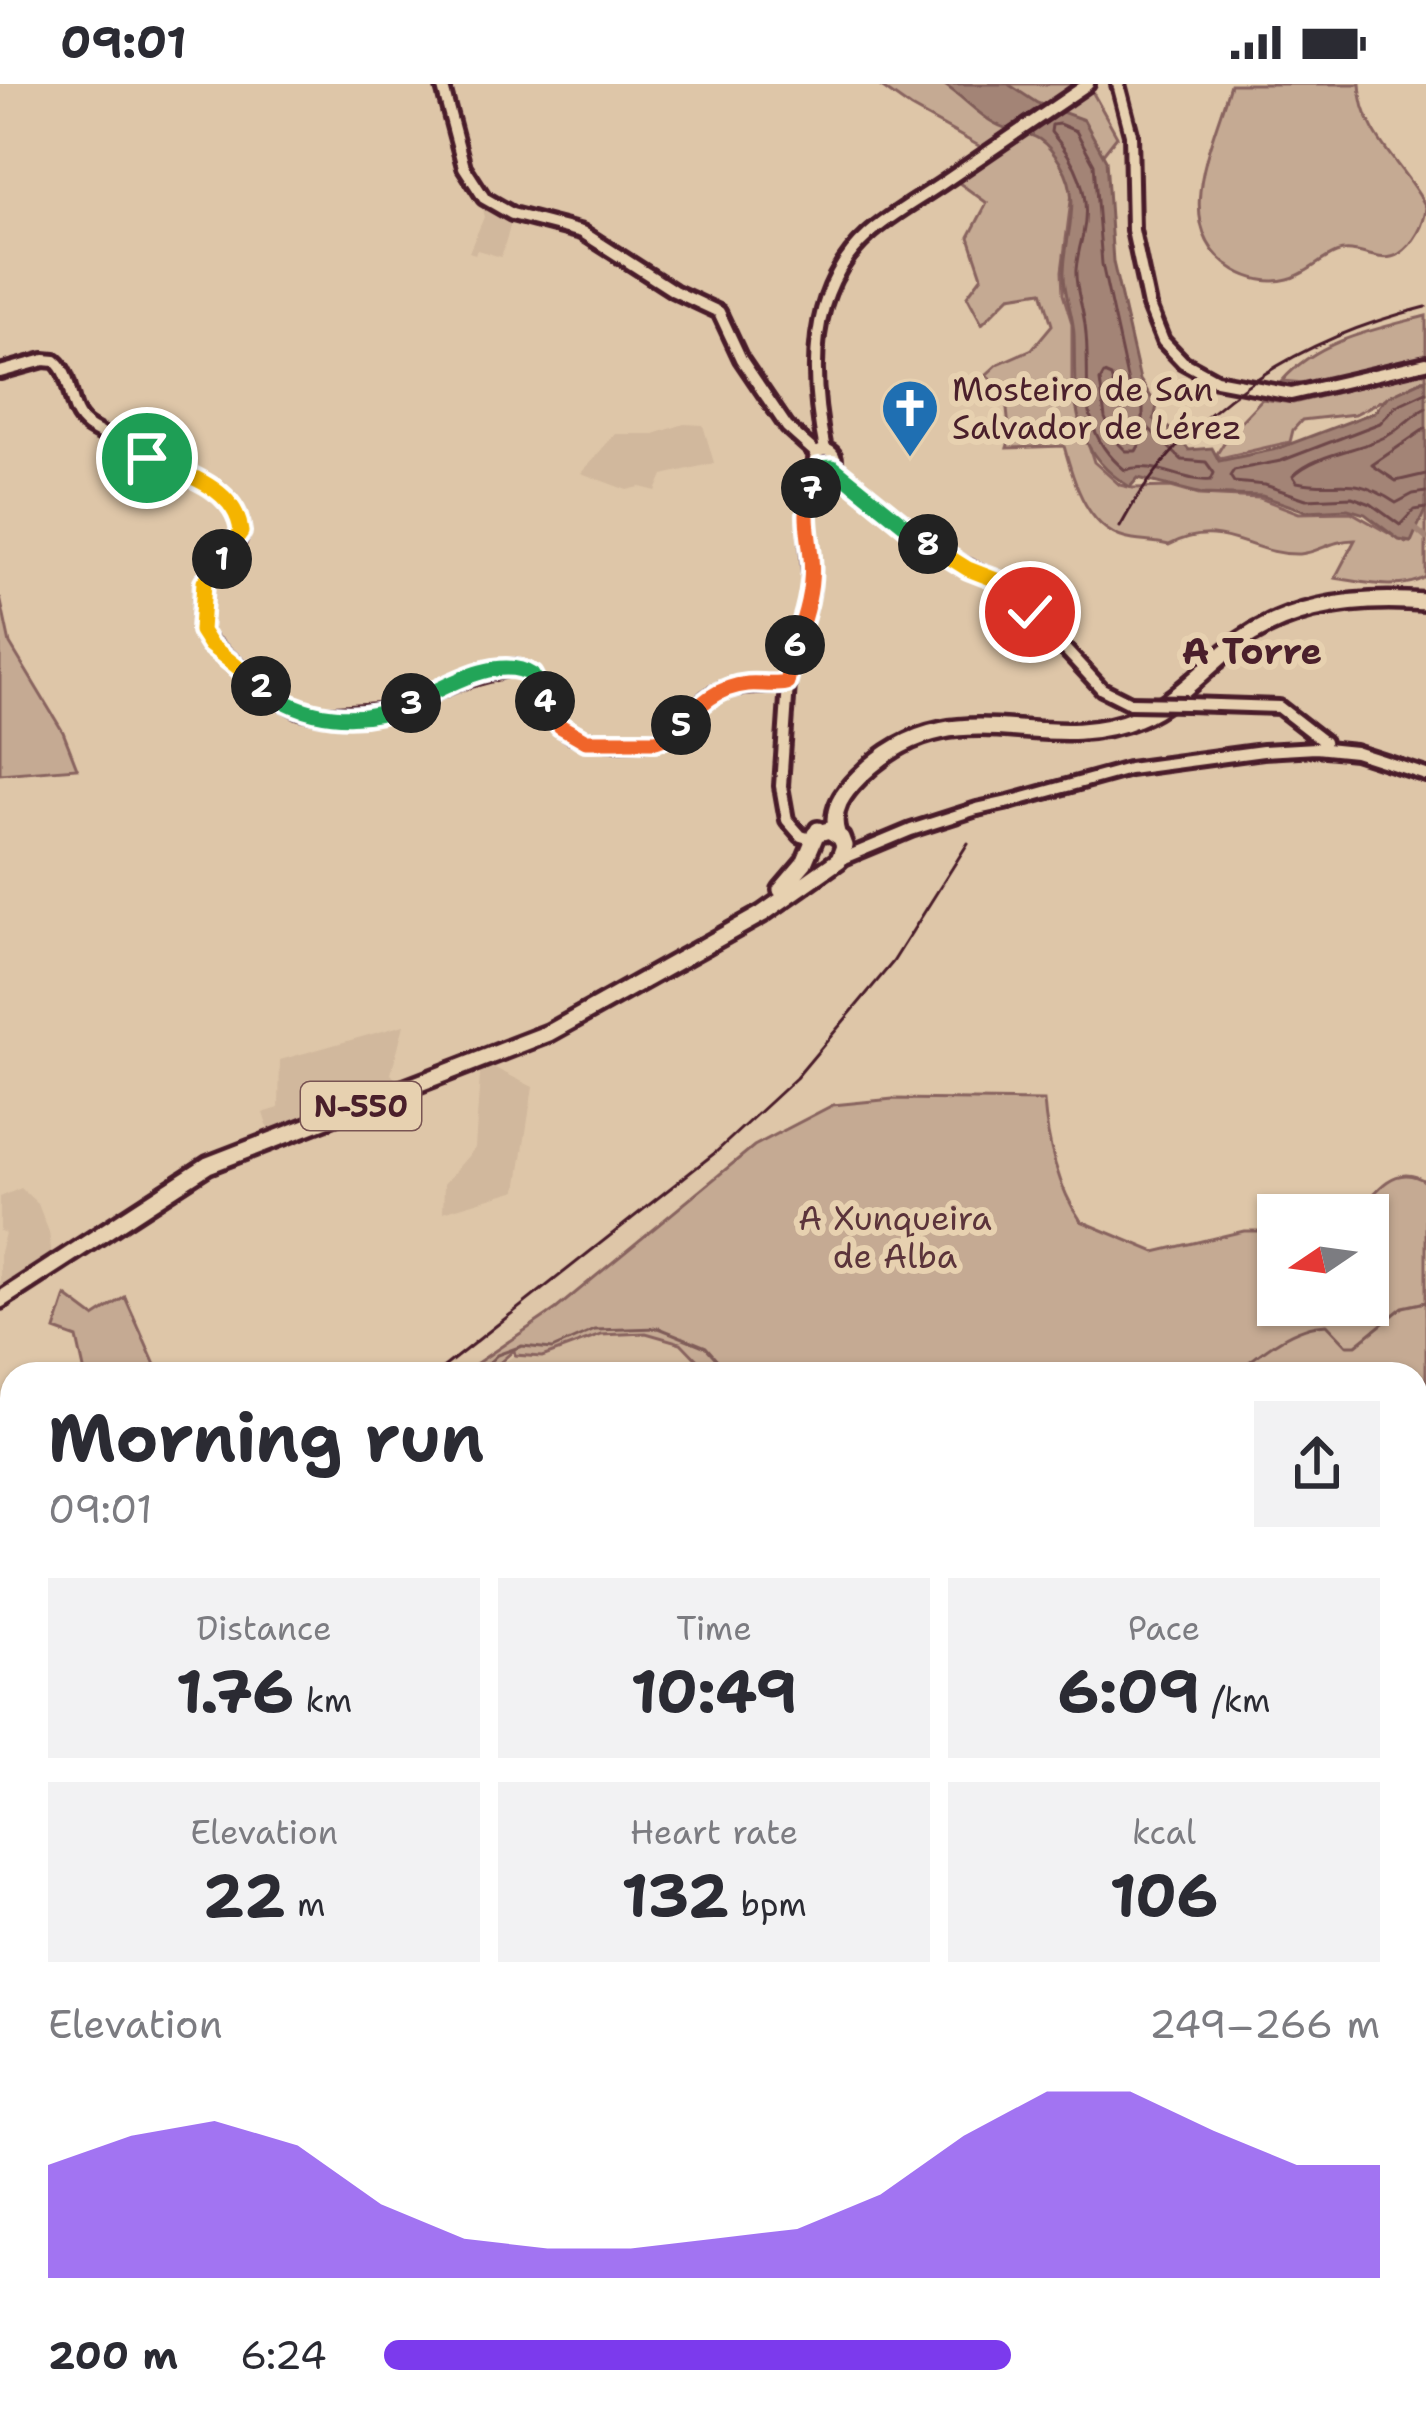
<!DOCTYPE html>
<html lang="en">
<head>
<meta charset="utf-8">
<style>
	body { margin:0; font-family:"Shantell Sans",sans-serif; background:#f2f2f3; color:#2b2b33; height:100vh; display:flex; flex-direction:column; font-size:45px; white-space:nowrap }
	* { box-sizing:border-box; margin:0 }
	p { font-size:39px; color:#7c7c81 }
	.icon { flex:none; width:66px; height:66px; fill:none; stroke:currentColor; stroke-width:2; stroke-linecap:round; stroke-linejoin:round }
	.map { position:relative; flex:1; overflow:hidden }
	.side { position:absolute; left:0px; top:1278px; width:1428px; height:1065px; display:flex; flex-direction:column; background:#fff; border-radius:36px 36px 0 0; box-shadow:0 3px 9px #0004 }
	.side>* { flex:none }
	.needle { width:78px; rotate:257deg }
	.controls { position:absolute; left:1257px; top:1110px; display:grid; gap:24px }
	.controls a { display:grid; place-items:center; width:132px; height:132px; border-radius:0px; background:#fff; box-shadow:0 3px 9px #0004; font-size:60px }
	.pin { position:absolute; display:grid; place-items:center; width:102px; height:102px; color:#fff; margin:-51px; border:6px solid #fff; border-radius:50%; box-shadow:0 3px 12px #0007 }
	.km { position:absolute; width:60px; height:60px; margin:-30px; border-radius:50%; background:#222; color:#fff; font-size:33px; line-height:60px; text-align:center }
	.round { display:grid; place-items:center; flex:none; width:126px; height:126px; border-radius:0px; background:#f2f2f3 }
	.overview { display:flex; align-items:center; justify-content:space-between; height:204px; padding:0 48px }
	h1 { font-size:66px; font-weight:700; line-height:90px }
	.figures { display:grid; grid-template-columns:repeat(3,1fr); gap:18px; height:204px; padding:12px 48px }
	.figures div { display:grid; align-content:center; border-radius:0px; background:#f2f2f3; text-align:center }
	.figures b { font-size:60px; font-weight:700 }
	.figures small { font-size:33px; font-weight:400 }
	.figures p { font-size:33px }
	.chart { height:336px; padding:24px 48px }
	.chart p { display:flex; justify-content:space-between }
	.chart svg { width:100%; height:216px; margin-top:12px; fill:#7c3aed; opacity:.7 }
	ul { padding:0 48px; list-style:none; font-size:39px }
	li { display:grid; grid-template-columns:192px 144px 1fr; align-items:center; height:90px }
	li i { height:30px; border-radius:15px; background:#7c3aed }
	.status { display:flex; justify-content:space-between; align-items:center; height:84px; padding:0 60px; background:#fff; direction:ltr }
	.status svg { height:33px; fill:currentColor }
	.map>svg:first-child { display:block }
	.built { fill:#d1b89d }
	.green { fill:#c5aa93; stroke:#88645f; stroke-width:3 }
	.water { fill:#a38476; stroke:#7f5c58; stroke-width:3 }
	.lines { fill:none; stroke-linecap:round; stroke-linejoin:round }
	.shore { stroke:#6e4749; stroke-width:3 }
	.stream { stroke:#7f5c58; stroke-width:3 }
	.canal { stroke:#a38476; stroke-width:6 }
	.secondary-casing { stroke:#4a1f2b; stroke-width:20 }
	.primary-casing { stroke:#4a1f2b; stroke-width:21 }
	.highway-casing { stroke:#4a1f2b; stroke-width:24 }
	.secondary { stroke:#e7d1b0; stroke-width:10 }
	.primary { stroke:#e7d1b0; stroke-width:12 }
	.highway { stroke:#e7d1b0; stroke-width:15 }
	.rail { stroke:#4a1f2b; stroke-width:3 }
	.secondary-bridge-casing { stroke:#4a1f2b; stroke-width:20; stroke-linecap:butt }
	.secondary-bridge { stroke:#e7d1b0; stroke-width:10 }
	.split-1-casing { stroke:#fff; stroke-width:24 }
	.split-2-casing { stroke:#fff; stroke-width:24 }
	.split-3-casing { stroke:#fff; stroke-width:24 }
	.split-4-casing { stroke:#fff; stroke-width:24 }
	.split-5-casing { stroke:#fff; stroke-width:24 }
	.split-6-casing { stroke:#fff; stroke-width:24 }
	.split-7-casing { stroke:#fff; stroke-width:24 }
	.split-8-casing { stroke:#fff; stroke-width:24 }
	.split-9-casing { stroke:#fff; stroke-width:24 }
	.split-1 { stroke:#f5b400; stroke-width:15 }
	.split-2 { stroke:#f5b400; stroke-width:15 }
	.split-3 { stroke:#22a559; stroke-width:15 }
	.split-4 { stroke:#22a559; stroke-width:15 }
	.split-5 { stroke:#f0652b; stroke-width:15 }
	.split-6 { stroke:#f0652b; stroke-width:15 }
	.split-7 { stroke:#f0652b; stroke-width:15 }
	.split-8 { stroke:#22a559; stroke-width:15 }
	.split-9 { stroke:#f5b400; stroke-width:15 }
	.labels { text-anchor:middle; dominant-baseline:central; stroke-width:12; stroke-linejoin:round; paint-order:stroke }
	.shield { fill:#e7d1b0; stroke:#795453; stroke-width:3 }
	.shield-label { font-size:30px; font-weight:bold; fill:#4a1f2b }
	.poi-label { font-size:33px; fill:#4a1f2b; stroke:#e7d1b0; text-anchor:start }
	.park-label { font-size:33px; fill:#5c343b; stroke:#e7d1b0 }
	.neighbourhood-label { font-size:36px; font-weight:bold; fill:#4a1f2b; stroke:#e7d1b0 }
</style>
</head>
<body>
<div class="status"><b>09:01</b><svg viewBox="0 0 49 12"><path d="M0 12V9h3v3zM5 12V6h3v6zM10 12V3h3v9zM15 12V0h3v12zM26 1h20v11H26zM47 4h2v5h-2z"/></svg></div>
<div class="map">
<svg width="1426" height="2342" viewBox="0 0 1426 2342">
	<rect width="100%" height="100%" fill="#dec6a8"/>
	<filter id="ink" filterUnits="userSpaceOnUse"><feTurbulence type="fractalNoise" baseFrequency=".00833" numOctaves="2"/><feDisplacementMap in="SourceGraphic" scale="24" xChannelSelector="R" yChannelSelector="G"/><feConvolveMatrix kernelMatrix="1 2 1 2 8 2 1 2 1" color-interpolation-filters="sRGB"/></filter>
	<g filter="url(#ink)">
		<path class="built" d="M487,123L511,139L501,173L477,166L475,170L469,168L484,133L482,125Z
			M684,340L703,341L714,379L663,391L656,407L640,403L627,406L581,389L615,350H654Z
			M404,941L391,990L406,1006L272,1056L263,1029L279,1024L280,976Z
			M481,977L533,1003L517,1106L443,1128L444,1100L475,1064Z
			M21,1104L38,1120L49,1148L53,1181L0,1216V1168L5,1149L0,1147V1113Z
			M646,1249L681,1259L707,1286L715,1290H487L515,1271L542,1273L601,1251Z"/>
		<path class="green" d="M877,0H1088L1117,52L1072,109L1062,187L1063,210L1072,239V310L1094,378L1120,401L1133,404L1171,403L1199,411L1260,414L1299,429L1351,428L1406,459L1426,423V493C1398,508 1364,498 1335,494L1355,456C1331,456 1318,469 1300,470C1249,472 1224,433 1169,461C1155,457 1146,458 1133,456C1088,450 1074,398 1064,362L1007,364L1010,354L1005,306L986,291L998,280L1032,265L1052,241L1042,207L1010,212L982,240L967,212L982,192L969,153L987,119L948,91L979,65L997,72L911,24Z
			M1230,0H1360C1362,52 1404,80 1426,123C1425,140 1414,160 1399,170C1379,182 1357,160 1336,169C1319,176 1307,190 1288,195C1270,200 1250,195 1235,186C1167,146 1214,57 1230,0Z
			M1426,232V272L1304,299L1282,297C1317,256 1376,245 1426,232Z
			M1426,287V294L1355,330L1302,336L1293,346L1290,358L1220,374L1217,370L1230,349L1262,315L1293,319Z
			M0,513L10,560L63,648L77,684L0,690Z
			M893,1015L1044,1017C1047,1057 1058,1104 1081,1137L1155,1168L1244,1147H1278V1221H1368V1131H1358C1375,1107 1396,1077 1426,1098V1352L1416,1358V1290H715L707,1286L681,1259L646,1249L601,1251L542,1273L515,1271L514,1266L487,1290H461L556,1225L754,1062L833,1021Z
			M66,1212L94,1233L125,1213L159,1290H85L77,1254L55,1246Z
			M12,1496V1606L0,1614V1506Z
			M1426,1733V2342H434L464,2331H1416V1742Z"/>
		<path class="water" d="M943,0H1008L1037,19L1084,36L1106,76L1113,178L1140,296L1157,322L1154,335L1170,345L1189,366L1212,364L1219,377L1277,365L1375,328L1387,313L1426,295V424L1411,458L1399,456L1365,430L1348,425L1306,427L1262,412L1202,410L1138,394L1130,403C1067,365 1076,314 1074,250C1073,228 1063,209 1064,187C1065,149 1083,116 1061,80C1035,39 1024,56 994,39C975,28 961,11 943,0Z"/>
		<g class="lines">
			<path class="shore" d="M1059,40L1076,47L1094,80L1102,180L1128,299L1143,324V339L1182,376L1206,378L1214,389L1211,396C1184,399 1154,376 1125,386C1073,344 1093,297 1085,241C1083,222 1075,206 1076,186C1077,173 1080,162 1083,150C1092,110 1076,77 1051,48L1052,41Z
				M1104,290L1111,293C1115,308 1131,348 1140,360L1136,367H1126L1115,356L1105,334L1100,297Z
				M1426,308L1396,322L1380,339L1281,377L1234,386L1230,392L1234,398L1265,401L1306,415L1352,413L1371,420L1400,441L1414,426L1426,424
				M1426,324C1410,332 1401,345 1385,353C1357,367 1315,370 1293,392L1297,398C1344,407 1349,388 1396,419L1413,410L1426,408
				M1426,344L1372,381L1396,397L1426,390"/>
			<path class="stream" d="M477,1290L497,1271L522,1262L552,1265L595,1246L659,1244L706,1263L725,1285L744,1290
				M1234,1290C1260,1269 1293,1241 1327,1240L1347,1261H1356L1403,1223L1426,1218
				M0,1607L12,1599"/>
			<path class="canal" d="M1413,443L1426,454"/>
			<g class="secondary-casing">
				<path id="secondary" d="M442,0L464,83L484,114L512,130L582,148L674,207L719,228L741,275L787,343L817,370
					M1118,0L1131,50L1133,146L1149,222L1163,257L1183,278L1216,296L1291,310L1426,279
					M0,288L44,276L55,277C75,294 66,327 88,342C124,367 235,395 241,443C243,467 212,476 205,496C200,510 201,537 203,552L277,615L300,627L322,631L392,626L462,597L514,583C549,593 542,634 572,651C590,661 658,662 673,649C687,638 697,618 713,610C738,598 762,605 787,599
					M825,366C810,292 807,206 868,151C890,131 918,116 943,99C992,66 1040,33 1088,0
					M815 376a10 10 0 1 1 20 0a10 10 0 1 1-20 0Z
					M833,383L943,471L1004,499L1102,605L1130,619
					M1187,620L1279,623L1324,658L1325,665
					M1009,718L1129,685L1263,667L1316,664L1355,668L1426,691
					M811,755L801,752L787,736L781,702L789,585L811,507L806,421L819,384
					M839,776L911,746L977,725
					M1416,1737L1426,1727
					M1416,1789L1426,1781
					M649,2331V2342"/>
			</g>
			<g class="primary-casing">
				<path id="primary" d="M1416,1510L1426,1504
					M1416,1523L1426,1524
					M0,2023L12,2025"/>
			</g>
			<g class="highway-casing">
				<path id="highway" d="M837,749C830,726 843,709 859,693C954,598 1038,676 1138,634C1171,621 1199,591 1226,568C1282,521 1355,512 1426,518
					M781,806L804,779L818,746
					M0,1216L208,1081L549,949L762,830L839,776L844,762L841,754L829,746L815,750
					M1416,1376L1426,1369
					M1416,1394L1426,1386
					M0,1579L12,1573
					M326,2331L339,2342"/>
			</g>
			<use href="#secondary" class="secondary"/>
			<use href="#primary" class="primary"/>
			<use href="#highway" class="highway"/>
			<path class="rail" d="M1120,443C1184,324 1297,255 1426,223
				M435,1290L716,1068L796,994L893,878L968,759
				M0,1479L12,1473"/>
			<g class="secondary-bridge-casing">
				<path id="secondary-bridge" d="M1130,619L1187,620
					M977,725L1009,718"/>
			</g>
			<use href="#secondary-bridge" class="secondary-bridge"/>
		</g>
	</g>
	<g class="lines" filter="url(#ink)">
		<g class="split-1-casing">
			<path id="split-1" d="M147,374C182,389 237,403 241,448L222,475"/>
		</g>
		<g class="split-2-casing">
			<path id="split-2" d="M222,475L204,498L201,547L210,561L261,602"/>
		</g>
		<g class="split-3-casing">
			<path id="split-3" d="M261,602C303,636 360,642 411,619"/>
		</g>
		<g class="split-4-casing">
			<path id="split-4" d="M411,619C443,604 499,569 532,591L545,617"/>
		</g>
		<g class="split-5-casing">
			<path id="split-5" d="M545,617L560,642L586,657H656L670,652L681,641"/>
		</g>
		<g class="split-6-casing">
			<path id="split-6" d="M681,641C700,620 717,603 748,600C761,599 773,602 787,599L795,561"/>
		</g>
		<g class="split-7-casing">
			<path id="split-7" d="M795,561C805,532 814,504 811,473C809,449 803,428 811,404"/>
		</g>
		<g class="split-8-casing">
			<path id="split-8" d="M811,404L819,384L833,383L928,460"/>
		</g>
		<g class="split-9-casing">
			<path id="split-9" d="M928,460L968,485L1004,499L1030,528"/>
		</g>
		<use href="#split-1" class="split-1"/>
		<use href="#split-2" class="split-2"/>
		<use href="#split-3" class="split-3"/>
		<use href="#split-4" class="split-4"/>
		<use href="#split-5" class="split-5"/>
		<use href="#split-6" class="split-6"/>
		<use href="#split-7" class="split-7"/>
		<use href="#split-8" class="split-8"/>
		<use href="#split-9" class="split-9"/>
	</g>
	<defs>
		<g id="church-pin" transform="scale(3)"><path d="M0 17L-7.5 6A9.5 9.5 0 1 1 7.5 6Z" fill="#1f6fb2" stroke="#e7d1b0"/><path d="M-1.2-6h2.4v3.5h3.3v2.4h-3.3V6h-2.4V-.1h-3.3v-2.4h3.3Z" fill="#fff"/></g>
	</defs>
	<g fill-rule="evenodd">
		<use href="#church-pin" x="910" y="324"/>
	</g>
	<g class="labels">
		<rect class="shield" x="301" y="998" width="120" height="48" rx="9"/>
		<g class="shield-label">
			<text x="361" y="1022">N-550</text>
		</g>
		<g class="poi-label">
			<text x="952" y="305">Mosteiro de San<tspan x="952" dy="38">Salvador de Lérez</tspan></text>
		</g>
		<g class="park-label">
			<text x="895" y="1134">A Xunqueira<tspan x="895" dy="38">de Alba</tspan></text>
		</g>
		<g class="neighbourhood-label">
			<text x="1252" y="567">A Torre</text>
		</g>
	</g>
</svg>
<div class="controls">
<a><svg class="needle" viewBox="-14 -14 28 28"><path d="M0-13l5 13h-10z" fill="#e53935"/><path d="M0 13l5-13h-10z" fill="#7c7c81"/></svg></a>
</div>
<div class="pin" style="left:147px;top:374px;background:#1e9e55"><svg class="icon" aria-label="arrive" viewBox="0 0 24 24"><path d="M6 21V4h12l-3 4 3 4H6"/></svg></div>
<div class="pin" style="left:1030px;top:528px;background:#d93025"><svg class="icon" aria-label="check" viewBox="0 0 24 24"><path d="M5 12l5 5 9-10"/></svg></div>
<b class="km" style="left:222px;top:475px">1</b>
<b class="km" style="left:261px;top:602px">2</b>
<b class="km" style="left:411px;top:619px">3</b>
<b class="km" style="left:545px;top:617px">4</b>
<b class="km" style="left:681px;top:641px">5</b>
<b class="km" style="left:795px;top:561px">6</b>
<b class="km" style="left:811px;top:404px">7</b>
<b class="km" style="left:928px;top:460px">8</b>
<section class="side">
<div class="overview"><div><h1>Morning run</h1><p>09:01</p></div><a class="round"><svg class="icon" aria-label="share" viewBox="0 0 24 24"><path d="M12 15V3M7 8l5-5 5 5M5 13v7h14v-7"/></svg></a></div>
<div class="figures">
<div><p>Distance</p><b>1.76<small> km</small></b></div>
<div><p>Time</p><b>10:49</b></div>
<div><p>Pace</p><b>6:09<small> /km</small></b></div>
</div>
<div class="figures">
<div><p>Elevation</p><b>22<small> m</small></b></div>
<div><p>Heart rate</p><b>132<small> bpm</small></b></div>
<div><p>kcal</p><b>106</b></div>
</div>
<div class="chart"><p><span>Elevation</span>249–266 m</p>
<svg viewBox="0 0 160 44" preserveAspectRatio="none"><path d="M0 44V21L10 15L20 12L30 17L40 29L50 36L60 38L70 38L80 36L90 34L100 27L110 15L120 6L130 6L140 14L150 21L160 21V44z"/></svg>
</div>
<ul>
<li><b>200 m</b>6:24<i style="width:63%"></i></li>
</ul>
</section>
</div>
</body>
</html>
